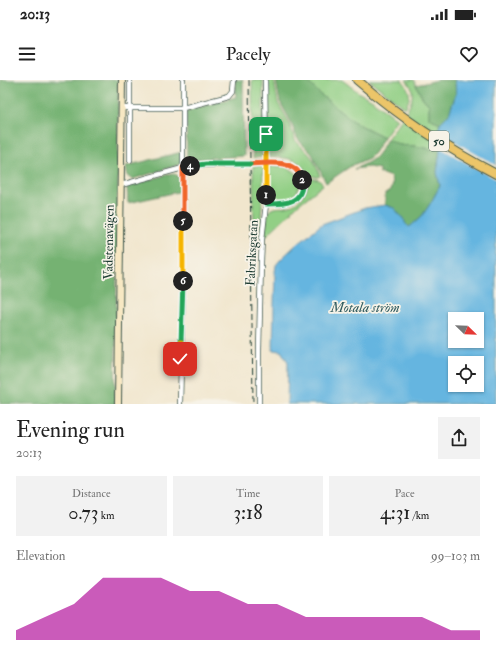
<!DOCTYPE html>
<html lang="en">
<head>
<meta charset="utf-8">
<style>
	body { margin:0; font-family:"IM FELL Double Pica",serif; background:#f2f2f2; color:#222; height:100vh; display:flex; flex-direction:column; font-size:15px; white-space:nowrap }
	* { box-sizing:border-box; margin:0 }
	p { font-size:13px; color:#767676 }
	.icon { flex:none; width:22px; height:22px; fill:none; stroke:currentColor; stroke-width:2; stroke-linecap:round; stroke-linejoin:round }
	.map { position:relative; height:324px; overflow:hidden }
	.panel { display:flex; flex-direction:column; background:#fff; flex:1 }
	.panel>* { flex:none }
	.needle { width:26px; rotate:113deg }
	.buttons { position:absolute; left:448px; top:232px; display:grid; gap:8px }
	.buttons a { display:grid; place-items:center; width:36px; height:36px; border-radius:0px; background:#fff; box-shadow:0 1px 3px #0004; font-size:20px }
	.pin { position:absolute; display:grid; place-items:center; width:34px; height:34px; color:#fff; margin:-17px; border-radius:8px; box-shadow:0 2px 6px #0006 }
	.km { position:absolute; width:20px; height:20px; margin:-10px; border-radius:50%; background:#222; color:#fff; font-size:11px; line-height:20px; text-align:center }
	.round { display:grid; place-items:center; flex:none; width:42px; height:42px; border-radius:0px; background:#f2f2f2 }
	.overview { display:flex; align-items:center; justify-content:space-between; height:68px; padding:0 16px }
	h1 { font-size:22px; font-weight:600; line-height:30px }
	.metrics { display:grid; grid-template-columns:repeat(3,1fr); gap:6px; height:68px; padding:4px 16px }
	.metrics div { display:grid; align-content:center; border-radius:0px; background:#f2f2f2; text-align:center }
	.metrics b { font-size:20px; font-weight:600 }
	.metrics small { font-size:11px; font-weight:400 }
	.metrics p { font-size:11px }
	.chart { height:112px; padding:8px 16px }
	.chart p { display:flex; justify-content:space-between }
	.chart svg { width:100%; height:72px; margin-top:4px; fill:#b5179e; opacity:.7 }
	.status { display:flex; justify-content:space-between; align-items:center; height:28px; padding:0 20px; background:#fff; direction:ltr }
	.status svg { height:11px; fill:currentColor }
	header { display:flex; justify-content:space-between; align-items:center; height:52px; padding:0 16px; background:#fff; font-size:18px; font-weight:600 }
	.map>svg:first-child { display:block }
	.green { fill:#92cf85; stroke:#58865c }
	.forest { fill:#75b272; stroke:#4a7853 }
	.water { fill:#65b5e0; stroke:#42798a; fill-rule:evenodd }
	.pier { fill:#f1e6cd }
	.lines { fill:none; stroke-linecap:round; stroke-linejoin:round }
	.street-casing { stroke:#3e564b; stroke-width:6 }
	.secondary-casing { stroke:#3e564b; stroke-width:8 }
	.highway-casing { stroke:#3e564b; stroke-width:10 }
	.street { stroke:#fff; stroke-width:4.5 }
	.secondary { stroke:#f7e8c3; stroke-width:6 }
	.highway { stroke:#ecc569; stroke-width:8 }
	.rail { stroke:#1f3d34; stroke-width:1; stroke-dasharray:6 3; stroke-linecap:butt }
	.street-bridge-casing { stroke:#3e564b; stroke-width:6; stroke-linecap:butt }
	.street-bridge { stroke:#fff; stroke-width:4.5 }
	.split-1-casing { stroke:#fff; stroke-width:8 }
	.split-2-casing { stroke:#fff; stroke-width:8 }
	.split-3-casing { stroke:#fff; stroke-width:8 }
	.split-4-casing { stroke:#fff; stroke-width:8 }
	.split-5-casing { stroke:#fff; stroke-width:8 }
	.split-6-casing { stroke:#fff; stroke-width:8 }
	.split-7-casing { stroke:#fff; stroke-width:8 }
	.split-8-casing { stroke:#fff; stroke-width:8 }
	.split-1 { stroke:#f5b400; stroke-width:5 }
	.split-2 { stroke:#22a559; stroke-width:5 }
	.split-3 { stroke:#f0652b; stroke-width:5 }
	.split-4 { stroke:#22a559; stroke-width:5 }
	.split-5 { stroke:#f0652b; stroke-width:5 }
	.split-6 { stroke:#f5b400; stroke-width:5 }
	.split-7 { stroke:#22a559; stroke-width:5 }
	.split-8 { stroke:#f5b400; stroke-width:5 }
	.labels { text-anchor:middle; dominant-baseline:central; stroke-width:3.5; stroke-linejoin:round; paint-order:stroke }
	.shield { fill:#f7f3e8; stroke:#60746a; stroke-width:1 }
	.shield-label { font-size:12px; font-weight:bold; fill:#1f3d34 }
	.street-label { font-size:13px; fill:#1f3d34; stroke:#f7f3e8 }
	.water-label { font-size:14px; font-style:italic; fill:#305b5f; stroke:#f7f3e8 }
</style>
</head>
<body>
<div class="status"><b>20:13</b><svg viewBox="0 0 49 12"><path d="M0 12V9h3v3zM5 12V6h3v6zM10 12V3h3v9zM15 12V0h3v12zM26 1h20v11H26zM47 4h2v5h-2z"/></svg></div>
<header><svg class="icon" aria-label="menu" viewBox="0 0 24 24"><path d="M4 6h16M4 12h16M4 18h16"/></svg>Pacely<svg class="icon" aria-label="heart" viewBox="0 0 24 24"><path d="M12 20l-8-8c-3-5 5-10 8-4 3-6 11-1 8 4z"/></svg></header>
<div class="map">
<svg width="496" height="324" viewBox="0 0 496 324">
	<rect width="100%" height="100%" fill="#f7f3e8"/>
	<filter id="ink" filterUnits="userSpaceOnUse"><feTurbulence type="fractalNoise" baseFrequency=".025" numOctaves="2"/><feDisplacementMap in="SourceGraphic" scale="8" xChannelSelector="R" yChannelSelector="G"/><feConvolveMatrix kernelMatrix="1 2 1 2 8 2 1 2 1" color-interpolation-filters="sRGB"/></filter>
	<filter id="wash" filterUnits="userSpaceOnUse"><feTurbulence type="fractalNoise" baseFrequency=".012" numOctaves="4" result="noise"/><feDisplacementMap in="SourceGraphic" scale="16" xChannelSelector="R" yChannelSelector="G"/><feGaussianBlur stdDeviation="0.9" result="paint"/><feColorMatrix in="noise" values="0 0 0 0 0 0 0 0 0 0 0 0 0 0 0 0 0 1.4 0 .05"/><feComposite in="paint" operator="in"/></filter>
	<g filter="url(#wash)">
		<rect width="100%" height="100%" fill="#f1e6cd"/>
		<path class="green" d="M252,0H263V77L253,78Z
			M267,0H274L278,23L288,40L295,60L309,74L314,81L320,96L317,97L307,95C305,93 305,90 303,87C294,76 280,78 268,77Z
			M306,0H342L361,14L371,19L397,39L384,57L356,43L322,16Z
			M369,0H402C410,10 412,17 405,28Z
			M406,0H414L416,5L422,17L429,25V38L440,43L438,51L440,71L415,66L400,65L387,59C395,47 415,27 412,11C412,7 409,4 406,0Z
			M253,86H263C263,110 262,133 259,156L254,157Z
			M269,86C276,86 283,85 290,89C309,98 297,123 278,121C275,121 272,120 270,117C267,110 269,94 269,86Z
			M306,98C313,99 320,98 323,105L299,124L266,156L265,155L268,132C273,126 279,128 286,127C301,125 307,111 306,98Z"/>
		<path class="forest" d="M0,0H118V106L115,324H0Z
			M235,0H243L244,76L212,78L187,81L186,31L236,17Z
			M276,0H306L322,16L356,43L384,57L374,73L369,78L351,86L326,103L312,74L301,63L297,58L290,40L280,22Z
			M438,0H455L456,14L449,34L440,43L429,38V25L422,17L416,5Z
			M387,59L400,65L415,66L440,71L437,92L440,106L430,124L422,136L412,145L409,147L405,143L394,128L385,125V114L390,111L392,104L391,97L380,93L379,89L369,87L354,89C374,80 376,79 387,59Z
			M182,72L181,84L133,99C126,96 127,93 126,86Z
			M172,93C183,97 181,102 182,111L128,123L127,107Z"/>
		<path class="water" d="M455,0H496V324H287L288,282L281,271L273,270L274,223L275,192L276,185L281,179L298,163L322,144L365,128L385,125L394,128L401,136L404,138L405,143L409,147L412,145L422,136L430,124L440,106L437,92L440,71L438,51L440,43L449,34L456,14ZM455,239H477V261H455ZM455,283H477V305H455Z"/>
		<path class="pier" d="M436,50L469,70L496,85V99L477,89L437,66Z"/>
	</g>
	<g filter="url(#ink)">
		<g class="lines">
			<g class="street-casing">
				<path id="street" d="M265,0L266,73
					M122,28H183L229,16L233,11L234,0
					M130,80V0
					M121,105L183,88L198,85L280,83C304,85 312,112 291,122C283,125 274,124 266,124
					M180,324L183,204V0
					M259,324V270L261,182L262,159L266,124V91"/>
			</g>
			<g class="secondary-casing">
				<path id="secondary" d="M118,324L122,0"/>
			</g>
			<g class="highway-casing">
				<path id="highway" d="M357,0C400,37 446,68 496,94"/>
			</g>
			<use href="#street" class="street"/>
			<use href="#secondary" class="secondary"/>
			<use href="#highway" class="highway"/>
			<path class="rail" d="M249,0L253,324"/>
			<g class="street-bridge-casing">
				<path id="street-bridge" d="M266,73V91"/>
			</g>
			<use href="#street-bridge" class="street-bridge"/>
		</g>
	</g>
	<g class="lines" filter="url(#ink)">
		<g class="split-1-casing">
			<path id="split-1" d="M266,54V115"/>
		</g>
		<g class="split-2-casing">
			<path id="split-2" d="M266,115V124C284,124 304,124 302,100"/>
		</g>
		<g class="split-3-casing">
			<path id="split-3" d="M250,84C268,83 297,78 302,100"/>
		</g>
		<g class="split-4-casing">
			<path id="split-4" d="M190,86L206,84H250"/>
		</g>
		<g class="split-5-casing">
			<path id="split-5" d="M183,141V88L190,86"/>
		</g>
		<g class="split-6-casing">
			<path id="split-6" d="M183,201V141"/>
		</g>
		<g class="split-7-casing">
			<path id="split-7" d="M181,262L183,201"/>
		</g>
		<g class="split-8-casing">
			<path id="split-8" d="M180,279L181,262"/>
		</g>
		<use href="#split-1" class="split-1"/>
		<use href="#split-2" class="split-2"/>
		<use href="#split-3" class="split-3"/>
		<use href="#split-4" class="split-4"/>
		<use href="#split-5" class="split-5"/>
		<use href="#split-6" class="split-6"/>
		<use href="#split-7" class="split-7"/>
		<use href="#split-8" class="split-8"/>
	</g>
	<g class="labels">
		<rect class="shield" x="429" y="51" width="20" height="20" rx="3"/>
		<g class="shield-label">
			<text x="439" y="61">50</text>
		</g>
		<g class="street-label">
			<text transform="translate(109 162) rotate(-89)">Vadstenavägen</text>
			<text transform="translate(252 173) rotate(-87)">Fabriksgatan</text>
		</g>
		<g class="water-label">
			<text x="365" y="227">Motala ström</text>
		</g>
	</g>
</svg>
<div class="buttons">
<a><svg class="needle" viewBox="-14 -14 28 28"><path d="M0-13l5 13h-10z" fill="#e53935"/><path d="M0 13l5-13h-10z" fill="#767676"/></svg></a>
<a><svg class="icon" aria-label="locate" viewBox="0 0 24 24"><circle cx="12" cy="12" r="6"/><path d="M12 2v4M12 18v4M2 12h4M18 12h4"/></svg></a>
</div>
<div class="pin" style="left:266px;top:54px;background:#1e9e55"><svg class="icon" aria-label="arrive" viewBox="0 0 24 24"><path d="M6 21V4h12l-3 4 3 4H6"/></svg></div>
<div class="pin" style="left:180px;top:279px;background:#d93025"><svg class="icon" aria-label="check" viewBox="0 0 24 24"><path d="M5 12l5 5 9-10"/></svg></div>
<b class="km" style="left:266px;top:115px">1</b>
<b class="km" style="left:302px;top:100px">2</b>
<b class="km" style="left:190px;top:86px">4</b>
<b class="km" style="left:183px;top:141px">5</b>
<b class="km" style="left:183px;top:201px">6</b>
</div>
<section class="panel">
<div class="overview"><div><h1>Evening run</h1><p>20:13</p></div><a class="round"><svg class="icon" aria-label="share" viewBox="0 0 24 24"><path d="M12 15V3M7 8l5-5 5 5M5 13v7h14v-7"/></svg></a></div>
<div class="metrics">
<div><p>Distance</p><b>0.73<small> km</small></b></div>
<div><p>Time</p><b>3:18</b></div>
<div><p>Pace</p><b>4:31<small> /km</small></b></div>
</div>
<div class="chart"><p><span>Elevation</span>99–103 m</p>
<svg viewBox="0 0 160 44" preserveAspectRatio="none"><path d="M0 44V38L10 30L20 22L30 6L40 6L50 6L60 14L70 14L80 22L90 22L100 30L110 30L120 30L130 30L140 30L150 38L160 38V44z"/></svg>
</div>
</section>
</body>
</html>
